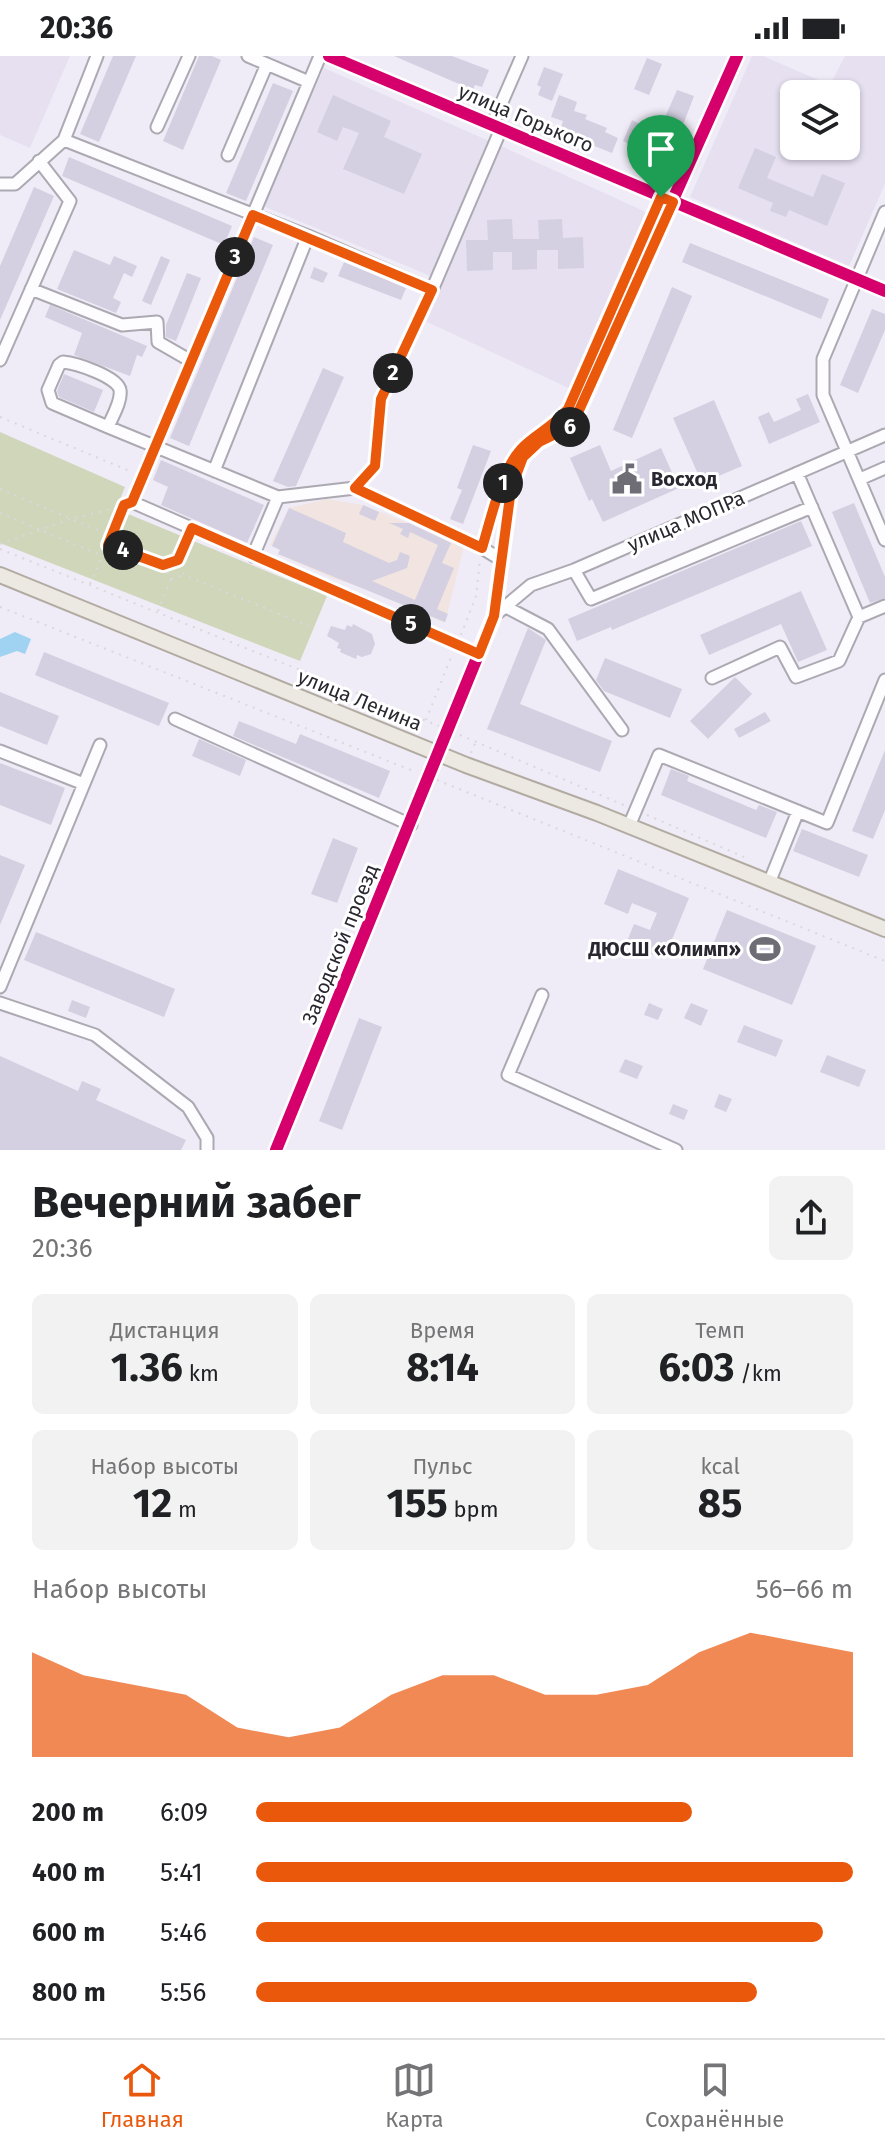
<!DOCTYPE html>
<html lang="ru">
<head>
<meta charset="utf-8">
<style>
	body { margin:0; font-family:"Fira Sans",sans-serif; background:#f2f2f2; color:#202124; height:100vh; display:flex; flex-direction:column; font-size:30px; white-space:nowrap }
	* { box-sizing:border-box; margin:0 }
	p { font-size:26px; color:#757577 }
	.icon { flex:none; width:44px; height:44px; fill:none; stroke:currentColor; stroke-width:2; stroke-linecap:round; stroke-linejoin:round }
	.map { position:relative; height:1094px; overflow:hidden }
	.side { display:flex; flex-direction:column; background:#fff; flex:1 }
	.side>* { flex:none }
	.buttons { position:absolute; left:780px; top:24px; display:grid; gap:16px }
	.buttons a { display:grid; place-items:center; width:80px; height:80px; border-radius:12px; background:#fff; box-shadow:0 2px 6px #0004; font-size:40px }
	.pin { position:absolute; display:grid; place-items:center; width:68px; height:68px; color:#fff; margin:-82px -34px; border-radius:50% 50% 50% 0; rotate:-45deg; box-shadow:0 0 8px #0007 }
	.pin .icon { rotate:45deg }
	.km { position:absolute; width:40px; height:40px; margin:-20px; border-radius:50%; background:#222; color:#fff; font-size:22px; line-height:40px; text-align:center }
	.round { display:grid; place-items:center; flex:none; width:84px; height:84px; border-radius:12px; background:#f2f2f2 }
	.overview { display:flex; align-items:center; justify-content:space-between; height:136px; padding:0 32px }
	h1 { font-size:44px; font-weight:700; line-height:60px }
	.stats { display:grid; grid-template-columns:repeat(3,1fr); gap:12px; height:136px; padding:8px 32px }
	.stats div { display:grid; align-content:center; border-radius:12px; background:#f2f2f2; text-align:center }
	.stats b { font-size:40px; font-weight:700 }
	.stats small { font-size:22px; font-weight:400 }
	.stats p { font-size:22px }
	.chart { height:224px; padding:16px 32px }
	.chart p { display:flex; justify-content:space-between }
	.chart svg { width:100%; height:144px; margin-top:8px; fill:#ea580c; opacity:.7 }
	ul { padding:0 32px; list-style:none; font-size:26px }
	li { display:grid; grid-template-columns:128px 96px 1fr; align-items:center; height:60px }
	li i { height:20px; border-radius:10px; background:#ea580c }
	.status { display:flex; justify-content:space-between; align-items:center; height:56px; padding:0 40px; background:#fff; direction:ltr }
	.status svg { height:22px; fill:currentColor }
	.tab-bar { display:flex; justify-content:space-around; align-items:center; height:112px; border-top:2px solid #e0e0e0; background:#fff; font-size:22px; color:#757577 }
	.tab-bar a { display:grid; justify-items:center; gap:4px }
	.tab-bar .selected { color:#ea580c }
	.map>svg:first-child { display:block }
	.commercial { fill:#f1e4e1 }
	.education { fill:#e6e0f1; fill-rule:evenodd }
	.green { fill:#d0d6ba }
	.water { fill:#a0d2f2 }
	.building { fill:#d4d0e1 }
	.lines { fill:none; stroke-linecap:round; stroke-linejoin:round }
	.minor-casing { stroke:#aca9b2; stroke-width:15 }
	.major-casing { stroke:#b2aba2; stroke-width:18 }
	.path { stroke:#d9d8db; stroke-width:2; stroke-dasharray:2 6; stroke-linecap:butt }
	.minor { stroke:#fdfcfe; stroke-width:11 }
	.major { stroke:#ece8e2; stroke-width:14 }
	.cycleway-casing { stroke:#fff; stroke-width:17 }
	.cycleway { stroke:#d6006c; stroke-width:12 }
	.route-casing { stroke:#fff; stroke-width:16 }
	.route { stroke:#ea580c; stroke-width:10 }
	.labels { text-anchor:middle; dominant-baseline:central; stroke-width:6; stroke-linejoin:round; paint-order:stroke }
	.street-label { font-size:20px; fill:#29272f; stroke:#fff }
	.poi-label { font-size:20px; font-weight:bold; fill:#29272f; stroke:#fff; text-anchor:start }
</style>
</head>
<body>
<div class="status"><b>20:36</b><svg viewBox="0 0 49 12"><path d="M0 12V9h3v3zM5 12V6h3v6zM10 12V3h3v9zM15 12V0h3v12zM26 1h20v11H26zM47 4h2v5h-2z"/></svg></div>
<div class="map">
<svg width="885" height="1094" viewBox="0 0 885 1094">
	<rect width="100%" height="100%" fill="#efecf7"/>
	<path class="commercial" d="M327,443L363,449L464,490L445,567L364,532L332,522L278,498L280,493L270,489L289,452Z"/>
	<path class="education" d="M0,0H70L30,92L0,79Z
		M752,0H763L830,29L845,0H885V128L849,210L690,141ZM794,38H846V90H794Z
		M324,12L489,85L433,221L263,150Z
		M501,90L646,156L573,334L425,265Z"/>
	<path class="green" d="M0,376L125,431L116,453L327,540L300,605L0,487Z"/>
	<path class="water" d="M15,576L31,583L25,598L17,595L0,601V583Z"/>
	<path class="building" d="M113,0H136L99,86L80,78Z
		M199,0H212L221,4L183,94L163,85Z
		M394,0H452L489,14L482,31L475,29L473,34Z
		M647,2L662,8L649,39L634,33Z
		M544,11L563,18L552,45L538,39L541,31L537,29Z
		M273,27L293,35L246,145L226,137Z
		M677,34L694,40L680,77L669,72L672,64L665,61Z
		M333,39L391,65L384,81L422,98L404,138L343,113L359,77L343,71L337,85L317,76Z
		M559,39L577,46L574,55L587,59L585,63L607,72L605,76L618,82L612,97L587,87L588,83L561,72L563,65L551,61Z
		M632,64L640,68L631,89L623,85Z
		M755,92L776,101L767,122L813,141L822,118L845,127L827,170L789,154L786,161L770,155L773,147L738,132Z
		M652,94L670,101L663,118L645,110Z
		M69,101L232,170L224,189L62,120Z
		M34,131L54,140L0,264V210Z
		M512,163L513,183H539L538,164L562,163L563,182L583,181L584,212L558,213V194H537V213L512,214V196H493V214L467,215L466,184H488L487,164Z
		M254,181L273,189L189,390L170,382Z
		M690,187L829,243L821,263L682,206Z
		M74,194L110,209L114,200L137,210L132,221L124,217L113,242L121,246L116,257L57,233Z
		M161,200L170,204L151,249L142,245Z
		M344,206L406,232L401,244L338,220Z
		M314,211L328,217L323,227L310,222Z
		M187,217L201,222L176,285L166,281V269Z
		M672,231L692,240L632,382L613,374Z
		M50,249L147,290L142,301L137,299L130,320L74,299L82,277L45,261Z
		M872,253L885,258V274L858,337L840,329Z
		M323,312L344,321L296,430L288,431L273,425Z
		M64,318L103,334L94,356L59,341L57,335Z
		M808,338L820,366L769,388L758,361L769,356L774,366L801,354L796,343Z
		M714,344L742,410L702,427L673,362Z
		M473,389L491,395L463,468L450,463L462,434L457,432Z
		M600,389L611,415L661,392L679,432L603,466L592,443L589,445L570,402Z
		M161,404L264,449L247,487L161,449L168,431L153,424Z
		M854,447L885,521V542L870,547L832,456Z
		M363,449L379,456L375,465L359,458Z
		M289,452L346,477L343,486L389,507L397,504L400,496L410,500L407,512L372,525L415,544L438,489L410,476L408,482L400,478L403,473L389,467H409L451,487L442,507L454,512L437,553L448,558L445,566L278,498L280,494L272,490Z
		M801,465L812,490L612,574L611,571L577,585L568,563Z
		M801,535L827,594L798,606L781,568L709,599L700,579Z
		M353,568L372,578L375,588L371,598L362,601L357,599L356,603L340,596L341,593L337,592L339,587L327,580L331,570L345,574L347,569L352,571Z
		M528,572L546,584L520,648L612,685L600,716L487,673Z
		M44,596L169,647L159,670L35,619Z
		M605,602L682,633L670,662L604,635L596,624Z
		M735,621L752,638L708,683L690,665Z
		M0,636L59,660L47,689L0,670Z
		M765,656L771,665L739,682L734,673Z
		M239,665L296,688L300,678L390,715L379,742L233,680Z
		M199,683L246,704L240,720L192,700Z
		M885,694V754L873,783L852,775Z
		M0,707L65,732L51,769L0,749Z
		M671,713L689,720L687,725L756,754L759,749L777,756L766,782L661,739Z
		M802,773L868,799L859,821L793,795Z
		M333,782L358,792L337,847L311,838Z
		M0,799L25,809L0,869Z
		M618,813L689,842L664,903L626,888L634,868L650,874L657,857L632,847L628,858L604,848Z
		M727,854L816,890L792,949L703,913Z
		M36,876L175,933L164,961L24,904Z
		M72,944L90,951L86,962L68,955Z
		M649,947L663,953L658,964L644,959Z
		M691,947L708,954L701,970L684,962Z
		M359,962L382,971L342,1074L319,1065Z
		M744,969L783,984L776,1001L737,986Z
		M827,999L866,1014L859,1031L820,1016Z
		M0,1000L78,1035L82,1025L101,1033L96,1044L186,1084L181,1094H0Z
		M625,1003L643,1010L637,1023L619,1016Z
		M719,1038L732,1043L726,1056L714,1051Z
		M673,1048L688,1054L684,1064L669,1058Z"/>
	<g class="lines">
		<g class="minor-casing">
			<path id="minor" d="M248,0L309,26
				M320,0L132,446L479,598
				M329,0L885,235
				M492,69L522,0
				M157,71L189,0
				M64,84L308,180
				M228,99L267,8
				M0,128H15L64,84L97,0
				M885,156L823,303V339L885,484
				M31,233L122,269L157,266L158,286L191,305
				M432,234L501,73
				M0,304L70,145L39,105
				M108,371L52,347L48,334L59,309L63,306C76,307 118,321 120,334C122,345 112,361 108,371L278,441L253,500
				M214,415L308,180L432,234L381,343L375,410L355,432
				M797,417L859,561L885,550
				M860,423L885,412
				M278,441L355,432L482,492L500,503
				M574,514L591,543L812,451
				M506,551L548,573L622,674
				M494,560L531,529L574,514L885,379
				M712,622L780,591L796,621L839,605L859,561
				M175,663L411,769
				M0,695L84,728
				M629,770L659,699L827,767L885,624
				M769,827L798,755
				M0,931L100,689
				M542,939L508,1019L676,1094
				M0,947L95,979L188,1051L207,1082V1094
				M276,1094L494,560L511,433L523,401L539,386L572,370L737,0"/>
		</g>
		<g class="major-casing">
			<path id="major" d="M0,519L466,709L597,757L885,873"/>
		</g>
		<path class="path" d="M0,361L132,416
			M0,433L112,480L123,453
			M0,457L103,500L112,481
			M485,482L497,447
			M0,488L71,463L123,450
			M108,489L163,509L178,504L184,519L309,570
			M0,493L439,670
			M179,503L187,483
			M163,509L171,523L183,519
			M90,528L102,501
			M0,551L416,716
			M158,555L171,523
			M461,579L476,540L480,504
			M426,664L452,599
			M460,679L626,750
			M471,697L476,685
			M437,724L885,905
			M647,759L744,801"/>
		<use href="#minor" class="minor"/>
		<use href="#major" class="major"/>
		<g class="cycleway-casing">
			<path id="cycleway" d="M329,0L885,235
				M276,1094L494,560L511,433L523,401L539,386L572,370L737,0"/>
		</g>
		<use href="#cycleway" class="cycleway"/>
	</g>
	<g class="lines">
		<g class="route-casing">
			<path id="route" d="M661,141L673,146L572,370L539,386L523,401L511,433L494,560L479,598L192,472L178,504L163,509L108,489L124,449L132,446L253,159L432,234L381,343L375,410L355,432L482,492C491,463 501,415 521,393C535,378 552,372 568,353Z"/>
		</g>
		<use href="#route" class="route"/>
	</g>
	<defs>
		<g id="civic-bare" transform="scale(2.4)"><path d="M-.6-6.5H3V-4.5H.6V-3L4-1V1h2V6H-6V1h2V-1L-.6-3ZM-1.2 2.5V6h2.4V2.5Z" fill="#6e6c75" stroke="#fff" stroke-width="2.5" paint-order="stroke"/></g>
		<g id="stadium-bare" transform="scale(2.4)"><path d="M0-5a6.5 5 0 1 0 0 10a6.5 5 0 1 0 0-10ZM-3.5-1.8h7v3.6h-7Z" fill="#6e6c75" stroke="#fff" stroke-width="2.5" paint-order="stroke"/></g>
	</defs>
	<g fill-rule="evenodd">
		<use href="#civic-bare" x="627" y="423"/>
		<use href="#stadium-bare" x="765" y="893"/>
	</g>
	<g class="labels">
		<g class="street-label">
			<text transform="translate(526 62) rotate(23)">улица Горького</text>
			<text transform="translate(686 465) rotate(-23)">улица МОПРа</text>
			<text transform="translate(360 644) rotate(22)">улица Ленина</text>
			<text transform="translate(340 888) rotate(-68)">Заводской проезд</text>
		</g>
		<g class="poi-label">
			<text x="651" y="423">Восход</text>
			<text x="741" y="893" text-anchor="end">ДЮСШ «Олимп»</text>
		</g>
	</g>
</svg>
<div class="buttons">
<a><svg class="icon" aria-label="layers" viewBox="0 0 24 24"><path d="M12 4l9 5-9 5-9-5zM3 14l9 5 9-5"/></svg></a>
</div>
<div class="pin" style="left:661px;top:141px;background:#1e9e55"><svg class="icon" aria-label="arrive" viewBox="0 0 24 24"><path d="M6 21V4h12l-3 4 3 4H6"/></svg></div>
<b class="km" style="left:503px;top:427px">1</b>
<b class="km" style="left:393px;top:317px">2</b>
<b class="km" style="left:235px;top:201px">3</b>
<b class="km" style="left:123px;top:494px">4</b>
<b class="km" style="left:411px;top:568px">5</b>
<b class="km" style="left:570px;top:371px">6</b>
</div>
<section class="side">
<div class="overview"><div><h1>Вечерний забег</h1><p>20:36</p></div><a class="round"><svg class="icon" aria-label="share" viewBox="0 0 24 24"><path d="M12 15V3M7 8l5-5 5 5M5 13v7h14v-7"/></svg></a></div>
<div class="stats">
<div><p>Дистанция</p><b>1.36<small> km</small></b></div>
<div><p>Время</p><b>8:14</b></div>
<div><p>Темп</p><b>6:03<small> /km</small></b></div>
</div>
<div class="stats">
<div><p>Набор высоты</p><b>12<small> m</small></b></div>
<div><p>Пульс</p><b>155<small> bpm</small></b></div>
<div><p>kcal</p><b>85</b></div>
</div>
<div class="chart"><p><span>Набор высоты</span>56–66 m</p>
<svg viewBox="0 0 160 44" preserveAspectRatio="none"><path d="M0 44V12L10 19L20 22L30 25L40 35L50 38L60 35L70 25L80 19L90 19L100 25L110 25L120 22L130 12L140 6L150 9L160 12V44z"/></svg>
</div>
<ul>
<li><b>200 m</b>6:09<i style="width:73%"></i></li>
<li><b>400 m</b>5:41<i style="width:100%"></i></li>
<li><b>600 m</b>5:46<i style="width:95%"></i></li>
<li><b>800 m</b>5:56<i style="width:84%"></i></li>
</ul>
</section>
<nav class="tab-bar">
<a class="selected"><svg class="icon" aria-label="home" viewBox="0 0 24 24"><path d="M3 11l9-7 9 7M6 9v11h12V9"/></svg>Главная</a>
<a><svg class="icon" aria-label="map" viewBox="0 0 24 24"><path d="M3 6l6-2 6 2 6-2v14l-6 2-6-2-6 2zM9 4v14M15 6v14"/></svg>Карта</a>
<a><svg class="icon" aria-label="saved" viewBox="0 0 24 24"><path d="M7 4h10v16l-5-4-5 4z"/></svg>Сохранённые</a>
</nav>
</body>
</html>
